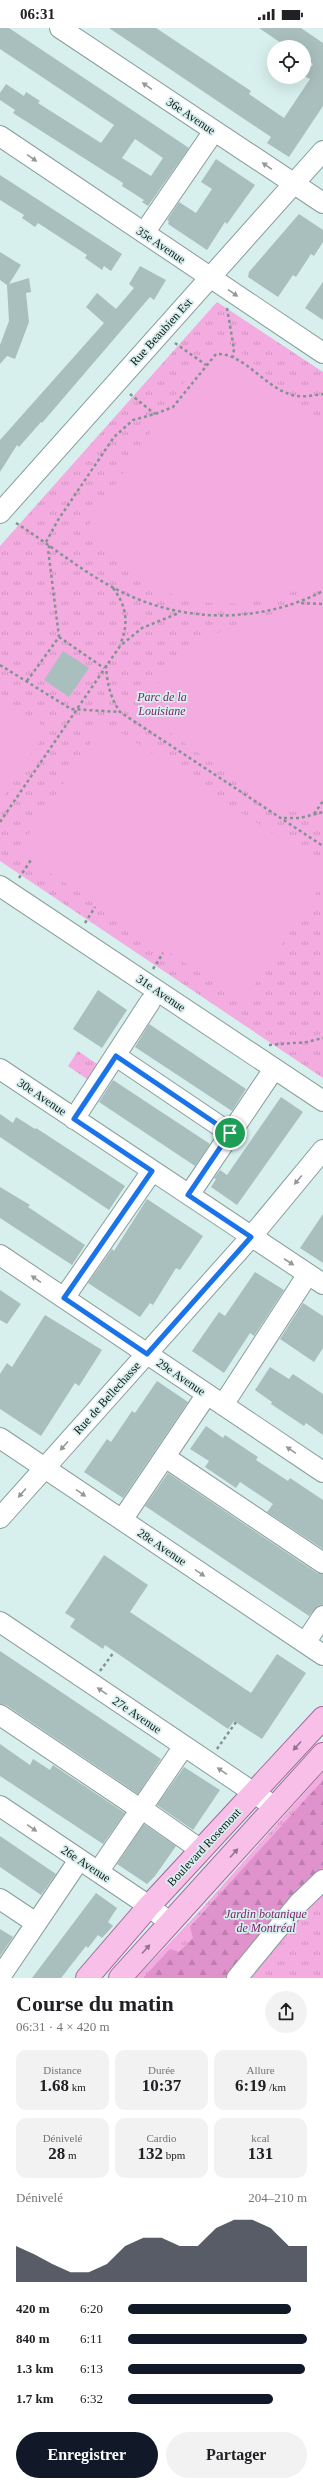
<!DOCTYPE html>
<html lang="fr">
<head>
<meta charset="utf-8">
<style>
	body { margin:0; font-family:"Times New Roman",serif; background:#f2f2f2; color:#202124; height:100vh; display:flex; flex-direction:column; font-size:15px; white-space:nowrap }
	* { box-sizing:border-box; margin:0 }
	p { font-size:13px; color:#757577 }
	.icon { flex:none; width:22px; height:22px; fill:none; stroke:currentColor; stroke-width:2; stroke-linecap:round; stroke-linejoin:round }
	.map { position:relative; height:1950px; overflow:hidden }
	.side { display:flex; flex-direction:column; background:#fff; flex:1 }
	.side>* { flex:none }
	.controls { position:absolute; left:267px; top:12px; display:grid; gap:8px }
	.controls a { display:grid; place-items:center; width:44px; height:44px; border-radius:50%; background:#fff; box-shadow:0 4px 16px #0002; font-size:20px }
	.pin { position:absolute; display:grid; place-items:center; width:34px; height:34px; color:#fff; margin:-17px; border:2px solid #fff; border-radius:50%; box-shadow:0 1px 4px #0007 }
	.round { display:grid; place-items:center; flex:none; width:42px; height:42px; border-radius:21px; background:#f2f2f2 }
	.head { display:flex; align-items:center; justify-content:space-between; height:68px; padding:0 16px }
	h1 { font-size:22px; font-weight:600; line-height:30px }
	.stats { display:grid; grid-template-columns:repeat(3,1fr); gap:6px; height:68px; padding:4px 16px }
	.stats div { display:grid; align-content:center; border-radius:10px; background:#f2f2f2; text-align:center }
	.stats b { font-size:17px; font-weight:600 }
	.stats small { font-size:11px; font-weight:400 }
	.stats p { font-size:11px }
	.chart { height:112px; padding:8px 16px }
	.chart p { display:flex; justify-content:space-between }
	.chart svg { width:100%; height:72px; margin-top:4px; fill:#111827; opacity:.7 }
	.cta { display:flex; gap:8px; margin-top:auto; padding:8px 16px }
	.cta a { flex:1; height:46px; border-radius:24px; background:#111827; color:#fff; font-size:16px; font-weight:600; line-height:46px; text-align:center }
	.cta a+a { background:#f2f2f2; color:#202124 }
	ul { padding:0 16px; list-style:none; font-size:13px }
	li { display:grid; grid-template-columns:64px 48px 1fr; align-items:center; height:30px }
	li i { height:10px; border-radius:5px; background:#111827 }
	.status { display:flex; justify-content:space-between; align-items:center; height:28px; padding:0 20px; background:#fff; direction:ltr }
	.status svg { height:11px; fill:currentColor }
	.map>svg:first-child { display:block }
	.grass { fill:url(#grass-tufts) }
	.forest { fill:url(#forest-firs) }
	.pitch { fill:#f3abe0 }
	.building { fill:#a9bfbd; fill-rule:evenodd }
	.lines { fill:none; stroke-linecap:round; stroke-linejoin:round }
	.minor-casing { stroke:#889d9c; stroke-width:22 }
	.major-casing { stroke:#a46a97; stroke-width:24 }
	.path { stroke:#819291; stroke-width:2.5; stroke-dasharray:3 3; stroke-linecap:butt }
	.minor { stroke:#fff; stroke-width:20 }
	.major { stroke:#f8bfe9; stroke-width:22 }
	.oneway { fill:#949898 }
	.oneway2 { fill:#90748b }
	.route-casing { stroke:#fff; stroke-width:8 }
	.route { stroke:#1a73e8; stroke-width:5 }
	.labels { text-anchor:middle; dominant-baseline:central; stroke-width:3.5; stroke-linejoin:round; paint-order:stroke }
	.street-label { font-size:12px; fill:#111919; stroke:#d7efed }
	.park-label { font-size:12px; font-style:italic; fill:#7d226b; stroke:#d7efed }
</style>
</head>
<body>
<div class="status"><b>06:31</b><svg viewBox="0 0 49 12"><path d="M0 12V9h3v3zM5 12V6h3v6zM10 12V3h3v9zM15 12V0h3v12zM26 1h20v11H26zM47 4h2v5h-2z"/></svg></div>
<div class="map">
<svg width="323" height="1950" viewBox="0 0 323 1950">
	<defs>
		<pattern id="grass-tufts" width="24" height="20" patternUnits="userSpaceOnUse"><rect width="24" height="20" fill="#f3abe0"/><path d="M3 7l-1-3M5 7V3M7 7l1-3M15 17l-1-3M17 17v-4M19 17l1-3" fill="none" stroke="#cf93c0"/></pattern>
		<pattern id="forest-firs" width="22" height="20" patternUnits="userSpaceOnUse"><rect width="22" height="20" fill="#e092cc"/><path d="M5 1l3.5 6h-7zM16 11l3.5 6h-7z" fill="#bf7daf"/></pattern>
	</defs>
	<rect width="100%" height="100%" fill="#d7efed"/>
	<path class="grass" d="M217,274L323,344V1050L0,833V518Z
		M78,1023L97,1036L87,1051L68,1038Z
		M323,1744V1950H136L198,1885Z"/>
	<path class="forest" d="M323,1752V1842L271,1898L229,1950H143L170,1921L179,1924L193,1910L190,1899Z"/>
	<path class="pitch" d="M234,318L323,395V549C242,597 139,580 87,499L206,321Z
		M300,581L323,582V778L285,785L141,685C172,617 229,592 300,581Z
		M0,669L48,701L0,774Z
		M105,694L323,839V855L243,974L17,823Z"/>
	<path class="building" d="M0,0H9L189,120L148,178L142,174L144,172L122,158L123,155L13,85L15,82L0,72V65L6,56L24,68L26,64L40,73L38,75L101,115L114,97L0,21ZM135,111L163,130L151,148L122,130Z
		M109,0H156L251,63L249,66L284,90L310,51L304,48L313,36L304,30V19H287L259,0H301L323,15V78L289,129L267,115L271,109Z
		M216,131L255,157L227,196L225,194L207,222L168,196L169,193L167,192L179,174L196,185L212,161L201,154Z
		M0,147L122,226L111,243L104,238L102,242L85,230L87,227L38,195L35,199L22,190L24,187L0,172Z
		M299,186L323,202V214L314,228L311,226L296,249L293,247L278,269L248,249L249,244Z
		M0,224L21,237L9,256L29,250L31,264L26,265L29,294L15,331L7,328L0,336V317L9,293L7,257L0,252Z
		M140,238L166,252L154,272L150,269L42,395L41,394L19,419L17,417L0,444V412L104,295L86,279L97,265L116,281L134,260L129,256Z
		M323,254V292L305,280Z
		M63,623L89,640L69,669L44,652Z
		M98,962L127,982L102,1020L73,1001Z
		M149,996L246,1061L232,1083L135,1019Z
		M113,1052L210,1116L195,1138L99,1074Z
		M281,1069L303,1084L237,1177L211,1159L216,1151L214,1150L220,1142L227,1147Z
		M0,1086L13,1095L16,1089L35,1101L36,1100L125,1158L109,1182L0,1109Z
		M0,1159L30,1177L28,1179L85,1217L72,1237L0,1190Z
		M147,1171L203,1208L180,1242L176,1240L153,1277L150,1275L140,1289L88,1255L112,1221L114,1223Z
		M323,1186V1235L300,1220Z
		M255,1244L284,1262L254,1308L250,1305L224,1345L192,1323L219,1284L225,1288Z
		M0,1262L21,1276L7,1296L0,1292Z
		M303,1275L323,1288V1320L314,1334L280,1311Z
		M45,1287L102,1322L79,1358L75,1355L41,1408L0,1381V1346L7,1335L12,1339Z
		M270,1339L289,1351L293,1346L323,1366V1407L306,1395L304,1398L271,1376L272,1374L255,1362Z
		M157,1353L188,1374L123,1470L84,1444L107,1411L111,1414L132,1383L135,1385Z
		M206,1398L223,1410L225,1407L258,1429L256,1432L288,1453L290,1450L323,1472V1521L267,1484L273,1476L240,1454L236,1460L205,1439L209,1433L190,1421Z
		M168,1445L317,1545L323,1546V1577L318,1578L309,1588L145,1478Z
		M104,1527L148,1557L130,1584L251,1665L277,1626L306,1645L262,1711L234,1693L228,1701L105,1617L103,1621L70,1599L75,1591L65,1585Z
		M0,1623L161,1731L138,1766L6,1677L0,1676Z
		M0,1716L30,1737L33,1731L50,1742L53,1737L125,1785L103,1816L0,1748Z
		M184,1739L220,1762L193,1802L157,1777Z
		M144,1796L176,1818L155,1848L147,1856L117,1836Z
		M0,1808L56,1846L41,1867L0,1839Z
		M96,1865L117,1880L108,1894L113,1898L102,1910L98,1907L88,1920L86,1918L61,1950H32Z
		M0,1901L13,1909L0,1928Z"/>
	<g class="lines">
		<g class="minor-casing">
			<path id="minor" d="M60,0L323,175
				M0,108L323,325
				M144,205L214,103
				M0,485L323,123
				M0,858L323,1073
				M116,1028L230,1105
				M0,1041L323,1256
				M74,1091L150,974
				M189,1167L274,1041
				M0,1227L323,1444
				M64,1270L152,1143
				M223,1377L308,1246
				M0,1410L323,1627
				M165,1429L323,1535
				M0,1490L251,1209L323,1122
				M122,1492L207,1366
				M0,1594L275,1779
				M305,1615L323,1588
				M0,1687L140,1781
				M0,1778L149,1878L170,1895
				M148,1785L201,1822
				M98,1844L184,1718
				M0,1871L36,1895
				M0,1949L79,1832
				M237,1950L298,1876L323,1852"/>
		</g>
		<g class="major-casing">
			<path id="major" d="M87,1950L149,1878L323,1690
				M120,1950L323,1726"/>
		</g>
		<path class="path" d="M227,280L234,321L233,329
			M175,315L206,337
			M130,366L155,386
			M16,495C49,516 80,542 114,560C179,595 257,597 323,563
			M46,514L58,492L114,409L133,392L155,386L173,379L216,326C245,324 268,365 298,368C306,369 315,367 323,366
			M113,560C127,579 129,595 120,617
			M301,575L323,576
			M59,609L104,640
			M0,637L71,681L120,684
			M106,637C107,655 110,669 120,684L323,818
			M27,653L59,609L48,521L50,517
			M314,786L323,773
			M284,790H300L323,784
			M0,794L120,618L142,600L179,585
			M19,850L31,832
			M85,895L95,879
			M153,941L163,925
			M269,1017L307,1014L323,1010
			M100,1643L114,1624
			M217,1721L236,1694"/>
		<use href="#minor" class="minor"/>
		<use href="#major" class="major"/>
	</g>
	<defs><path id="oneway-solid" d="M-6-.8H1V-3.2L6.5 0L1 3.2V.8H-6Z"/></defs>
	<g class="oneway">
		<use href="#oneway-solid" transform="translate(147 58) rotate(-146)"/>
		<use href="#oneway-solid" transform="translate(32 130) rotate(34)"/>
		<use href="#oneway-solid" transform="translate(267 138) rotate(-146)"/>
		<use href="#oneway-solid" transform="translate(233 265) rotate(34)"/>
		<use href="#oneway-solid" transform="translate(298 1152) rotate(130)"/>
		<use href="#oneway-solid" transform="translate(289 1234) rotate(33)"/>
		<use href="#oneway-solid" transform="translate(36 1251) rotate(-146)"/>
		<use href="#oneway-solid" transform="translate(64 1418) rotate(132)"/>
		<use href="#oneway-solid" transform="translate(291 1422) rotate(-146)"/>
		<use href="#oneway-solid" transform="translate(22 1465) rotate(131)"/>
		<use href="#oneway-solid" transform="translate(81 1465) rotate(34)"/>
		<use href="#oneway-solid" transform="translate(200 1545) rotate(34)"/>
		<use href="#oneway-solid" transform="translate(102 1663) rotate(-146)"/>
		<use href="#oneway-solid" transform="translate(222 1743) rotate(-146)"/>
		<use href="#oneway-solid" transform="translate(32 1800) rotate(34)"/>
	</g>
	<g class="oneway2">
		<use href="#oneway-solid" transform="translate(297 1718) rotate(132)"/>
		<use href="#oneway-solid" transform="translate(234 1825) rotate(-48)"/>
		<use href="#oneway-solid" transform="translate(146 1921) rotate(-48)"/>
	</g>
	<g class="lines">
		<g class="route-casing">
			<path id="route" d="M116,1028L230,1105L188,1167L251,1209L147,1326L64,1270L152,1143L74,1091Z"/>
		</g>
		<use href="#route" class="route"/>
	</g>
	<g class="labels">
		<g class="street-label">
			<text transform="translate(191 88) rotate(34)">36e Avenue</text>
			<text transform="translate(161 217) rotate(34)">35e Avenue</text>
			<text transform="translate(161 304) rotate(-48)">Rue Beaubien Est</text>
			<text transform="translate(161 965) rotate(34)">31e Avenue</text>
			<text transform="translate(42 1069) rotate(34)">30e Avenue</text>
			<text transform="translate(181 1349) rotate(34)">29e Avenue</text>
			<text transform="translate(107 1370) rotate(-48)">Rue de Bellechasse</text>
			<text transform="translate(162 1519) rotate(34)">28e Avenue</text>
			<text transform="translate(137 1687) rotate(34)">27e Avenue</text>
			<text transform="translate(204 1819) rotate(-47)">Boulevard Rosemont</text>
			<text transform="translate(86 1836) rotate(33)">26e Avenue</text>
		</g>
		<g class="park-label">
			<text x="162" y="669">Parc de la<tspan x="162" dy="14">Louisiane</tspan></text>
			<text x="266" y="1886">Jardin botanique<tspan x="266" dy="14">de Montréal</tspan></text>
		</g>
	</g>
</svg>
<div class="controls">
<a><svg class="icon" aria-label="locate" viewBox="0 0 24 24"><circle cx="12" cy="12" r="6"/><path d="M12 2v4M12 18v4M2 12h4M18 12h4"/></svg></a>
</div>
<div class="pin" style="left:230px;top:1105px;background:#1e9e55"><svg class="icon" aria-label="arrive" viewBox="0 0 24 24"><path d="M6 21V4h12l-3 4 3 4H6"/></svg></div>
</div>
<section class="side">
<div class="head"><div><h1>Course du matin</h1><p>06:31 · 4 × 420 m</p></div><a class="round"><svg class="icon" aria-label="share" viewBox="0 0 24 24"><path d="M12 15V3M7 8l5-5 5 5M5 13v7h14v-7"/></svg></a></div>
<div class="stats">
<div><p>Distance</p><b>1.68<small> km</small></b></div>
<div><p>Durée</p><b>10:37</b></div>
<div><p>Allure</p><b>6:19<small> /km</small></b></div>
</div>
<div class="stats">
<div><p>Dénivelé</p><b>28<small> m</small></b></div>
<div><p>Cardio</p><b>132<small> bpm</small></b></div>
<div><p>kcal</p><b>131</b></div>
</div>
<div class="chart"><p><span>Dénivelé</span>204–210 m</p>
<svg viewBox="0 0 160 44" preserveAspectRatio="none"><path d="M0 44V22L10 27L20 33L30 38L40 38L50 33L60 22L70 17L80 17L90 22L100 22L110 11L120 6L130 6L140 11L150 22L160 22V44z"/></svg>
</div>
<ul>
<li><b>420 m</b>6:20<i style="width:91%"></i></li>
<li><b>840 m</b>6:11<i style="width:100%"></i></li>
<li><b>1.3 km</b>6:13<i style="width:99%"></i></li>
<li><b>1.7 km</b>6:32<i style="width:81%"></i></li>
</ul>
<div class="cta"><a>Enregistrer</a><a>Partager</a></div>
</section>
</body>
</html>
